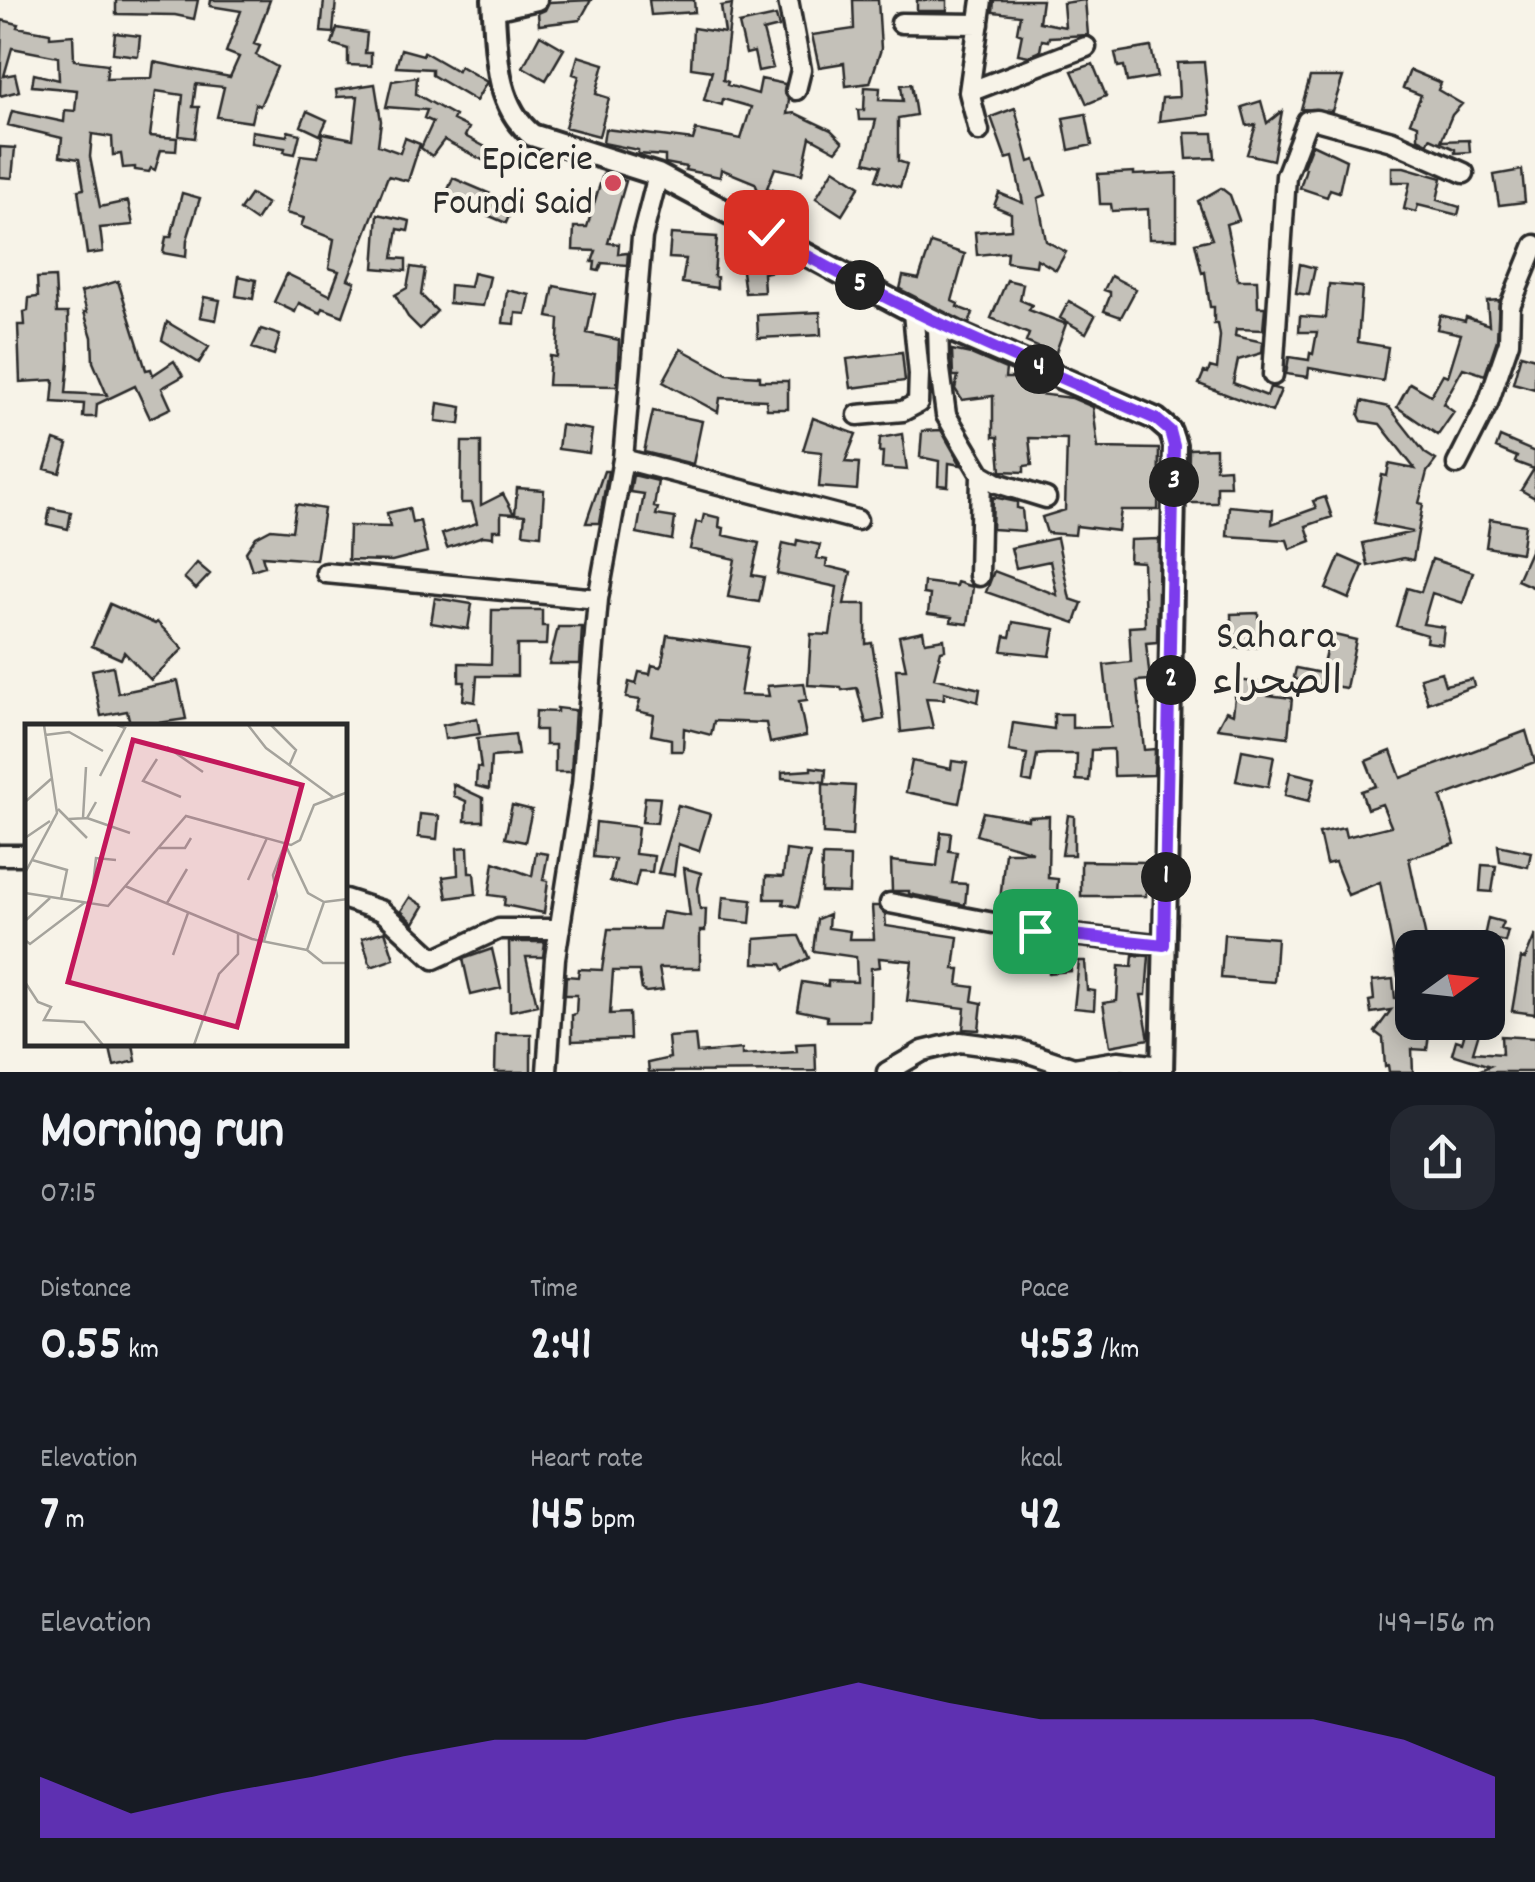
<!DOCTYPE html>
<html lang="en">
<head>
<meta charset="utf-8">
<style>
	body { margin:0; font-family:Dekko,"Playpen Sans Arabic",sans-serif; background:#242831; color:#f1f3f6; height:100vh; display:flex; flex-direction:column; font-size:38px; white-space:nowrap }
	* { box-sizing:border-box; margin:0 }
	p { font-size:32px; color:#9ea1a6 }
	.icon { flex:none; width:55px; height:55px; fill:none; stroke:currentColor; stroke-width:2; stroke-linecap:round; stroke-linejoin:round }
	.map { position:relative; height:1072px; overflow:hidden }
	.side { display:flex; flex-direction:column; background:#171b24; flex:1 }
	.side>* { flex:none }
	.needle { width:65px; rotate:75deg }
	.tools { position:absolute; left:1395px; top:930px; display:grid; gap:20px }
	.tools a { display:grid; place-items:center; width:110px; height:110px; border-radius:20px; background:#171b24; box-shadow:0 5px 25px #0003; font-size:50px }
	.pin { position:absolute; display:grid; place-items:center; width:85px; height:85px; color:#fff; margin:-42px; border-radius:20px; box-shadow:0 5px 15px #0006 }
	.km { position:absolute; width:50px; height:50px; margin:-25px; border-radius:50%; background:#222; color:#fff; font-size:28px; line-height:50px; text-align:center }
	.round { display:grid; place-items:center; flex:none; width:105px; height:105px; border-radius:30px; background:#242831 }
	.headline { display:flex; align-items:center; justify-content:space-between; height:170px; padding:0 40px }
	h1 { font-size:55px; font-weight:800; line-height:75px }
	.stats { display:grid; grid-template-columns:repeat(3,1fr); gap:15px; height:170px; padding:10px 40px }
	.stats div { display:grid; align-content:center }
	.stats b { font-size:50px; font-weight:800 }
	.stats small { font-size:28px; font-weight:400 }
	.stats p { font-size:28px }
	.chart { height:280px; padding:20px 40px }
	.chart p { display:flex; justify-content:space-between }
	.chart svg { width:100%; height:180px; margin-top:10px; fill:#7c3aed; opacity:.7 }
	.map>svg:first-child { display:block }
	.building { fill:#c4c1b9; stroke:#2b2b2b; stroke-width:2.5 }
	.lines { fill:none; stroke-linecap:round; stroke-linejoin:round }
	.minor-casing { stroke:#2b2b2b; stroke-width:25 }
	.major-casing { stroke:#2b2b2b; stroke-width:28 }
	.minor { stroke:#f7f3e8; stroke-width:18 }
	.major { stroke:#f7f3e8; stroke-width:20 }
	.route-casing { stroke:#fff; stroke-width:20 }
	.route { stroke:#7c3aed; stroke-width:12 }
	.poi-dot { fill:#d1495b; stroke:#f7f3e8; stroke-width:4 }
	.labels { text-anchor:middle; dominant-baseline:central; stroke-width:8; stroke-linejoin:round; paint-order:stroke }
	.poi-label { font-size:38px; fill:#2b2b2b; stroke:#f7f3e8; text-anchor:end }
	.neighbourhood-label { font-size:40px; letter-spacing:2.5px; fill:#2b2b2b; stroke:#f7f3e8 }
	.inset-road { fill:none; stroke:#a5a39c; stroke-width:2.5 }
	.view { fill:#c2185b; fill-opacity:0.15; stroke:#c2185b; stroke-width:5 }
	.inset-edge { fill:none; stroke:#2b2b2b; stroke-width:5 }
</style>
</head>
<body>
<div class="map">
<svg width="1535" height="1072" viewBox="0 0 1535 1072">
	<rect width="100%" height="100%" fill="#f7f3e8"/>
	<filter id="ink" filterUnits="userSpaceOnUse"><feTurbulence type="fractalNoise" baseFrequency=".01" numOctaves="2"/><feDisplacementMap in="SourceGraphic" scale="20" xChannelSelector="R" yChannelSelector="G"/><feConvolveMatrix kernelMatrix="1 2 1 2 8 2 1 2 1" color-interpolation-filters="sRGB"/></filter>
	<g filter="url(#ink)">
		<path class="building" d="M116,0H198L194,19L175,15L116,14Z
			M211,0H270L254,44L260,46L256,55L277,67L260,106L255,104L251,122L217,117L224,87L196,84L193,107H199L195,138L179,136L183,95L156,91L150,136L177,138L176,151L161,150L155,170L151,168L149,172L135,170V167L123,168L121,154L113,155L112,137L92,134L90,157L100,207L128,201L133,225L100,228L103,252L87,254L78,190L84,189L79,159L60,156L62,138L8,125L12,111L64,122L65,110L75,111L77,90L32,86L34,74L59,80L58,57L12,48L4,76L15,74L19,91L0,96L2,20L18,24L17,27L50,33V37L73,35L74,60L108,64L106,79L152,78L154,62L230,77L239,57L226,52L241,11L210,6Z
			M324,0H336L333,33L321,32Z
			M591,0L580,20L539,25L538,13L545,10L549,2Z
			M649,0H694L695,12L651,15Z
			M853,0H878L881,49L870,83L846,86L844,63L819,67L812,35L854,29Z
			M917,0H947V11H917Z
			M994,0H1042L1039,22L1065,27L1063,3L1085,0L1088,35L1049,37L1048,41L1042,40L1040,51L1029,56L1018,54L1022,34L1017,32L1020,15L993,12Z
			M732,4L723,80L728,82L727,85L758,94L761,79L785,84L784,92L789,100L787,114L795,113L831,130L843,142L836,151L810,137L802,174L775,168L767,188L780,192L799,208L791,218L750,202L757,188L755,183L721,169L720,177L685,170L686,167L665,163V156L638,154V150L603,143L605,129L693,140L696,130L741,139L751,107L723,99L722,105L704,100L712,71L691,68L693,28L725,33L721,6Z
			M776,16L779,27L763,31L773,68L758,71L754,52L746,54L739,24Z
			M337,28L367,33L365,53H371V66L348,65V49L332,44Z
			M115,33L140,36L138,56L113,53Z
			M540,35L564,49L546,80L523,67Z
			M1151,47L1157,77L1127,82L1124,66L1118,67L1115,53Z
			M401,49L423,55L424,52L457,71L460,66L487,82L476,101L432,75V69L396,67Z
			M578,56L604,64L596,94L609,98L599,136L565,127L579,76L573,74Z
			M1204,62L1209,115L1159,121L1162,98L1179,97L1177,63Z
			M1093,64L1106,96L1087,104L1072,71Z
			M1410,70L1441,83L1438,90L1462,104L1452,115L1441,141L1469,140L1470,152L1455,153V149L1430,138L1428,143L1418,138V125L1410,122L1421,95L1403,88Z
			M417,77L416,94L455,116L453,120L469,128L465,136L502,156L496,167L444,140L432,156L421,148L433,122L424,118L427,110L386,107L392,81Z
			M1310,77H1343L1332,111L1301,109Z
			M375,84L381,121L378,145L400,153L405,138L420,144L408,181L388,176L348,279L355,282L343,316L323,308L321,313L299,303L295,312L274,302L287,274L330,295L339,271L329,268L334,239L301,226L304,218L286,213L301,155L318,157L323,133L353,139L358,96L337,97L336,90Z
			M911,84L916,115L898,118V161L907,164L900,187L876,180L881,166L865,162L876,120H859L858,110H864L865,87L880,88L879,100L903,101L901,85Z
			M1261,101L1267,123L1282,111L1273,160L1247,154L1256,125L1247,126L1242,107Z
			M1015,108L1029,162L1035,160L1046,195L1038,198L1046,241L1066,252L1056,270L1037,259L1036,266L1006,262L1007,252L977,255L975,232L1011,229V213L994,206L999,193L1023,203L1013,157L1006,159L991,117Z
			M307,111L327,120L320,135L301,126Z
			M1086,114L1092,145L1069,150L1063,118Z
			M252,131L287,136L288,131L300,134L295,154L284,152L285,148L251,143Z
			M1185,133H1213L1215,158L1187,159Z
			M1312,144L1346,160L1339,192L1330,189L1327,197L1300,188L1306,168L1303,167Z
			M0,147L15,148L12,178L0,177Z
			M1392,167H1404L1442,178L1437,200L1460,207L1458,215L1418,205L1416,212L1404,209L1410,182H1392Z
			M834,169L860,186L842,215L816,198Z
			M1522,170L1525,202L1499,205L1494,175Z
			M1134,172V175L1177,173V239H1149L1148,209L1112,211L1111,204H1100L1098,174Z
			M603,174L626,181L608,243L619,244L618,254L628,253L627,265L602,263L599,271L594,270L595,262H592L596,251L573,250L574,227H587Z
			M453,178L514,204L506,223L445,197Z
			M1221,188L1230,195L1239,220L1226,224L1238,280H1257L1258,307H1265L1263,330L1236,329L1235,336L1263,342L1262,353L1238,360L1233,383L1267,396L1270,387L1281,390L1272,412L1199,384L1204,372L1208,373L1210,367L1217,369L1220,336L1218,324H1214V307H1210L1205,272L1202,273L1195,243L1212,239L1198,201Z
			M182,193L200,198L187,240L186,257L163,253L166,237H171Z
			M251,194L267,204L256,221L240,210Z
			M378,214L410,221L408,231L398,229L393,258L406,259V271L374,268Z
			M671,234L717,237L714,276L717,277V288L682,283L686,259L669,258Z
			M931,243L965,254L952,301L958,304L957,307L973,313L969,324L900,289L903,276L919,279Z
			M761,246L771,251L774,271L763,273L764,292L745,293L739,249Z
			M1300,264L1315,268L1309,295L1296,293Z
			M411,267L425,269L421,295L437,311L420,329L408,317L395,295L407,288Z
			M473,273L490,277L483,306L449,303L450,285L470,287Z
			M239,276L256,280L253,299L236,296Z
			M1111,276L1136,289L1121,317L1104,311L1110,296V292L1104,290Z
			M55,277L57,313H68L69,360L66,393L107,395L93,362L92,337L84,312H87L81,292L118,281L146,370L151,369L153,375L174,361L183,376L162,388L171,408L150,418L135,386L97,404L96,417H83L84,404L52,402L54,380L20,382L18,325H25L24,312L28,311L29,298L38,297L37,278Z
			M1007,280L1023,284L1020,300L1032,305L1029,310L1066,324L1053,360L1037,353L1040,348L1026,342L1029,334L991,318Z
			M1329,284L1362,287L1358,342L1388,347L1383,381L1309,368L1308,377L1286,374L1289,357L1309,360L1310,353L1313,354L1317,332H1299L1300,316L1326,318Z
			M554,286L595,294L587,333L619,340L617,386L548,385L550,356L557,357L559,319L548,317Z
			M507,290L530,295L526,314L516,313L515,324L503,323Z
			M204,297L220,300L216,320L200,317Z
			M1499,300L1497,340L1485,375L1463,368L1443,404L1454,412L1438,435L1397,407L1410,383L1431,395L1443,374L1448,376L1461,334L1437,329L1440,315L1465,321L1466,317L1489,325L1487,301Z
			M1069,301L1095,316L1086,333L1060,318Z
			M820,312L821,335L758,338L757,315Z
			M167,322L209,347L199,363L162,340Z
			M261,329L280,335L274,355L252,348Z
			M681,349L727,374L760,376V381H788V409H767L766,400L720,398L718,412L663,382Z
			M952,350L971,354L1006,369L1005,378H1027L1038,383V394L1072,398L1093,407L1098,448L1159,449L1158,510H1121L1118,531L1076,526L1075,535L1047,533L1042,517L1065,510L1067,439L1029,438L1032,465L1024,466V472L1001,471L998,437H993V396L962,400L955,389L958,376H953Z
			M902,352L905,381L851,388L847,359Z
			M1521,354L1535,358V389L1513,383Z
			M1362,401L1389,407L1425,453L1436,460L1427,472L1419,503L1423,504L1413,560L1404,558L1368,566L1363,543L1413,532L1373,524L1382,475L1387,476L1389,464L1415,469L1380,424L1362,421L1359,415Z
			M438,403L462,407L460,424L436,421Z
			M653,411L702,421L693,464L644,452Z
			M813,418L856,434L845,462L859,463L857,490L819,487L822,452L803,450Z
			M561,425L592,430L589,453L558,449Z
			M941,430L961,465L949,463L948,486L938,485L939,461L920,457L922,431Z
			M902,434L907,470L882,468L883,452H879L880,438Z
			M1500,437L1535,452V498L1521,490L1534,469L1515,462L1517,457L1496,448Z
			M54,440L68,445L60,473L45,469Z
			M462,442H481V505L503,494L514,514L501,513V530H493V537L483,536L447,548L442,534L477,523L472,503H461Z
			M1216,448V469L1229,468L1230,486H1217V503H1188L1189,449Z
			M604,471H608L599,523H586Z
			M633,475L658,481L654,507L658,508L656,515L675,518L672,540L637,533L644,494L630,492Z
			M517,488L544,490L541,535L523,533L525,515L515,514Z
			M993,497L1017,502V508L1022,509L1024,531L992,529Z
			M1325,497L1332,517L1306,526L1311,541L1290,549L1287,540L1227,536L1229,506L1273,510L1272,524L1316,508L1313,501Z
			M296,504L324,509L316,560L262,556L265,566L252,570L246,552L256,537L271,529L292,531Z
			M50,508L71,512L68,529L47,524Z
			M409,508L412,523L420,521L427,552L392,561L348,560L349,526L390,527L387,513Z
			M704,514L720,518L719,527L724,528L723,535L759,543L752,575L764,577L759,602L728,597L735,559L690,549L696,522L702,523Z
			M1490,519L1525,525L1521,553L1486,547Z
			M1057,538L1070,599L1082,603L1075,623L986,592L994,571L1057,595L1050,561L1016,568L1011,548Z
			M1159,539L1157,642L1146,643L1150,680L1137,681L1144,750L1155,749L1154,775L1114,776L1113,749L1091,750L1089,781L1076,780L1077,754H1046L1037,755L1032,783L1023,781L1027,754L1009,751L1013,723L1054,729V714H1072V728L1111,727L1104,665L1131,662L1129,627L1145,626L1143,562L1129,561L1130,540Z
			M797,540L820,545L817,558L827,560L826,566L851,572L844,604H866V644L872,643L884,719L866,723L857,688L842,690L841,687L808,685L811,634L830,635L837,587L777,574L783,543L796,546Z
			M1535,540V588L1517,580Z
			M1340,556L1363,566L1349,599L1326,589Z
			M1432,559L1473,572L1463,603L1432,593L1423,624L1444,627L1442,644L1426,642L1427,635L1396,626L1407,588L1421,592Z
			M197,563L210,574L196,589L184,578Z
			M924,582L956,586L957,582L973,587L968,624L951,622L952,617L928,614L930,595L923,594Z
			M435,598L472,604L468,629L431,623Z
			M110,604L155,624L157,622L183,649L151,680L124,652L121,659L92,646Z
			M492,610H542V626H547L546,645H517V676H477L475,702L463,700L465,682H459V663L491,664Z
			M1258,613L1259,647L1232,648L1231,614Z
			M1013,622L1055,629L1050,656L1002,651L1005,636L1010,637Z
			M558,627H582L580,664H549Z
			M923,631L925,642L944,639L945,650L941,651L934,678L980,689L978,702L944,692V699L926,698L933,728L901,732L896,669H906L899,636Z
			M1330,634L1356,640L1346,688L1297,680L1294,677L1296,668L1321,673Z
			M667,635L748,647L740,695L769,696L767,686L804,683L807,700L799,701L806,736L770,743L766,723L714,721L711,735L684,728L683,751H671V739L651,735L654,715L637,711L640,700L626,698L629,682L636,684L639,672L650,674L652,665L660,667L662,664Z
			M113,666L118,693L178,681L186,719L131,727L127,711L101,716L92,670Z
			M1441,672L1445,685L1472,679L1474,686L1428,703L1420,678Z
			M1237,680L1262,683L1260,694L1292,698L1288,737L1217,728L1226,711L1233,714Z
			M557,708L575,710L571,772H555V745H545V730H535L536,711L557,712Z
			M477,718L480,734L445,739L443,725Z
			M1526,731L1535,762L1441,797L1455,844L1409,858L1428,948H1412V974L1398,976L1380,882L1348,895L1335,862L1326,864L1319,833L1344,828L1346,837L1391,826L1382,804L1367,809L1361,791L1376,786L1366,761L1391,751L1401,778Z
			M515,734L518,755L491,757L489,789L476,786L477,767L481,768L477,738Z
			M1242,750L1274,756L1268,787L1236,781Z
			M912,761L951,769L952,761L967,763L959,803L906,792Z
			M811,767L826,769L825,782L782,778V772L811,770Z
			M1290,772L1315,778L1309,801L1285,795Z
			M453,784L483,798V821H465L466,801L454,796Z
			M823,784L855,786L852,836L823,834Z
			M645,797L660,798L657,823L642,822Z
			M512,805L532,810L525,842L505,838Z
			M678,805L710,814L699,851L678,844L674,875L658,873Z
			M983,812L1028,820V817L1049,816L1048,878L1058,879L1055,921L999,911L1005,852H1033L976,835Z
			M420,814L439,816L437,839L418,837Z
			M1068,815L1074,816V855H1062Z
			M596,822L638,827L635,854L654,856L652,872L639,871L635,887L610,881L615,859L593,857Z
			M941,832L951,833L949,851L957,852L952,883L967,884L965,905L909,894V891H892L891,861L937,866Z
			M1498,845L1531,852L1528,867L1500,861Z
			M468,847L469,873H474L476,894L447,898L443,877L458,875L457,848Z
			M786,850L810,853L798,907L783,904L784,899H765L766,876L783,877Z
			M536,852L548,854L543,880L548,881L544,913L504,905L505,897L489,895L494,862L532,876Z
			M822,856L850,857L849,893L821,892Z
			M1081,861L1146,862V896H1081Z
			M1482,865L1496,866L1492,892L1480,891Z
			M684,868L701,873L698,888L700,909H706L705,931H700V968H659L663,990L646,992L642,990L639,971H613L610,1014L629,1013L630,1039L572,1041V1015L576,1014L577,995H565L566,976L578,977L579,969L602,970L608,929H659L662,912L690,916Z
			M410,897L424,906L414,923L401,911Z
			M723,897L752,900L750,923L721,920Z
			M872,906H878L885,914L886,926L958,937L954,969H960L958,985L974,987L972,1001L982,1003L979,1030L963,1029L965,1008L907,1001L912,961L879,958L880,967L871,968L870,1021H827V1016L797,1010L802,982L828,986V981L857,982L856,957L813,951L817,919L829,914L828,928L850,931L849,939H874Z
			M1488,918L1503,922L1500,929L1508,931L1505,942L1484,937Z
			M385,931L394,959L371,967L362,938Z
			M1224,934L1277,938L1274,982L1221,978Z
			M1535,935V1014L1512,1011L1521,958L1525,959Z
			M796,936H799L809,958L784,970L781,964L754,963L755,939Z
			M509,942H545L543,957H526L537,1005L510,1011Z
			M1047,946L1069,947L1071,971L1049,973Z
			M492,949L501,988L471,995L463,959Z
			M1133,955L1149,956L1146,995H1141L1149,1039L1110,1046L1103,1003L1117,1001L1119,966L1132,967Z
			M1079,961H1085L1087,990L1095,991L1094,1010L1074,1008Z
			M1393,979L1395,998H1412V1022H1436L1433,1034L1429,1033L1427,1050L1412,1049L1413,1072H1389L1388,1065L1385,1066L1383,1038L1375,1032L1391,1010L1371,1013L1369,1001L1374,1000L1372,981Z
			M1468,1022H1482L1473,1052L1502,1054L1501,1036L1535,1038V1072H1476L1490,1066L1452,1054L1456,1040L1462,1042Z
			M496,1034H531V1072H495Z
			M695,1035L697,1053L742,1049V1055L797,1052L796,1044L815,1043L816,1071L649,1072L648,1063L670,1058L668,1037Z
			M109,1044H133L136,1061L114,1066Z"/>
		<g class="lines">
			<g class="minor-casing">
				<path id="minor" d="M788,0L801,70L796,90
					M494,10L537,0
					M901,23L979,24
					M969,92L1086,47
					M979,131L969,92L982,0
					M938,325L939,362L946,415L981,474L997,483L1046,498
					M1273,375L1286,176L1307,121L1316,120L1392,141L1464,173
					M858,415L903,411L918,403L919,374L913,313
					M623,459L857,520
					M1457,464L1488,403L1509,342L1510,306L1535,245
					M326,573L598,599
					M979,576L981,474
					M0,855H28
					M345,899L382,911L434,959L499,929H560
					M890,903L1035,931L1164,945
					M547,1072L555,958L582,785L598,599L623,459L642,237L658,175
					M887,1072L923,1051L960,1042L1020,1050L1074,1068L1118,1061L1161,1066"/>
			</g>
			<g class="major-casing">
				<path id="major" d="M493,0C497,47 493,103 532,135L658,175L938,325L1156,419L1170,431L1175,445L1162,1072"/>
			</g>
			<use href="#minor" class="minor"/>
			<use href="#major" class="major"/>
		</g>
	</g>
	<g class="lines" filter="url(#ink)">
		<g class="route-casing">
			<path id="route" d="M766,232C891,307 1023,361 1156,419L1170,431L1174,446L1164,945L1035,931"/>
		</g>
		<use href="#route" class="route"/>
	</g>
	<circle class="poi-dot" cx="613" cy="183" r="10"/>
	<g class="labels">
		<g class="poi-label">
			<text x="593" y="161">Epicerie<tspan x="593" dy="44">Foundi Said</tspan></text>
		</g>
		<g class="neighbourhood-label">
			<text x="1277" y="639">Sahara<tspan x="1277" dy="46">الصحراء</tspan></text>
		</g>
	</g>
	<g transform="translate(25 724)">
		<rect width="322" height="322" fill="#f7f3e8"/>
		<path class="inset-road" d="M223,1L241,24L308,73M246,1L271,26L264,42M20,11L44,8L78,27M142,23L178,48M132,35L118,57L156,73M75,52L100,4L92,1M0,78L26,55M33,85L62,114M58,94L61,43M62,94L105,109M44,95L62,94L71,78M0,114L25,97M260,120L283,169L299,178L323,175M134,124H160L166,114M7,136L42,146L36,175M0,149L32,89L19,1M223,156L242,114M100,162L227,215L282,226M0,169L83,182L161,92L266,121L275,116L289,81L323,68M299,178L282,226L298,239H323M66,179L71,134L91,136M142,179L162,145M0,197L25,174M0,216L5,220L59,179M239,217L252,172L248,151L260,120M148,231L163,189M0,258L13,278L26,283L19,296L59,298L78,321M169,321L194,250L213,230V209"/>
		<path class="view" d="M108,16L277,61L212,303L43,258Z"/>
		<rect width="322" height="322" class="inset-edge"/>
	</g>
</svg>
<div class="tools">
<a><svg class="needle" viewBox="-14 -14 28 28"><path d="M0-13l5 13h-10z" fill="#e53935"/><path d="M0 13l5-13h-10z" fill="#9ea1a6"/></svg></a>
</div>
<div class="pin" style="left:1035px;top:931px;background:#1e9e55"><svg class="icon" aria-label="arrive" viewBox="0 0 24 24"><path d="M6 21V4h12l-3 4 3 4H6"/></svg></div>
<div class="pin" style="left:766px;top:232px;background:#d93025"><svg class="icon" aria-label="check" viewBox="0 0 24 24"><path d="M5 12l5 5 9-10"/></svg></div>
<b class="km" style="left:1166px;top:877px">1</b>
<b class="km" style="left:1171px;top:680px">2</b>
<b class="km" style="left:1174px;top:482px">3</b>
<b class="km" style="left:1039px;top:369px">4</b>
<b class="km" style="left:860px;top:285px">5</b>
</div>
<section class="side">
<div class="headline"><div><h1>Morning run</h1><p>07:15</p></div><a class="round"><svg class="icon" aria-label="share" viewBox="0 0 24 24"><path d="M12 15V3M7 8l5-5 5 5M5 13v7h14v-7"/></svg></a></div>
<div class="stats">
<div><p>Distance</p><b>0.55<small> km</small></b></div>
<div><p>Time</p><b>2:41</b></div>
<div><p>Pace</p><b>4:53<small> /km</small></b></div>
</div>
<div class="stats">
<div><p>Elevation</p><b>7<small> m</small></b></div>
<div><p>Heart rate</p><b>145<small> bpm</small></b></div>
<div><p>kcal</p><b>42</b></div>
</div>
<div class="chart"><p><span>Elevation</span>149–156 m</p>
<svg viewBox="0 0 160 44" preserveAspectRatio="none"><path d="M0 44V29L10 38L20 33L30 29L40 24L50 20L60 20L70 15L80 11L90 6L100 11L110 15L120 15L130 15L140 15L150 20L160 29V44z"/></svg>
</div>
</section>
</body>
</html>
